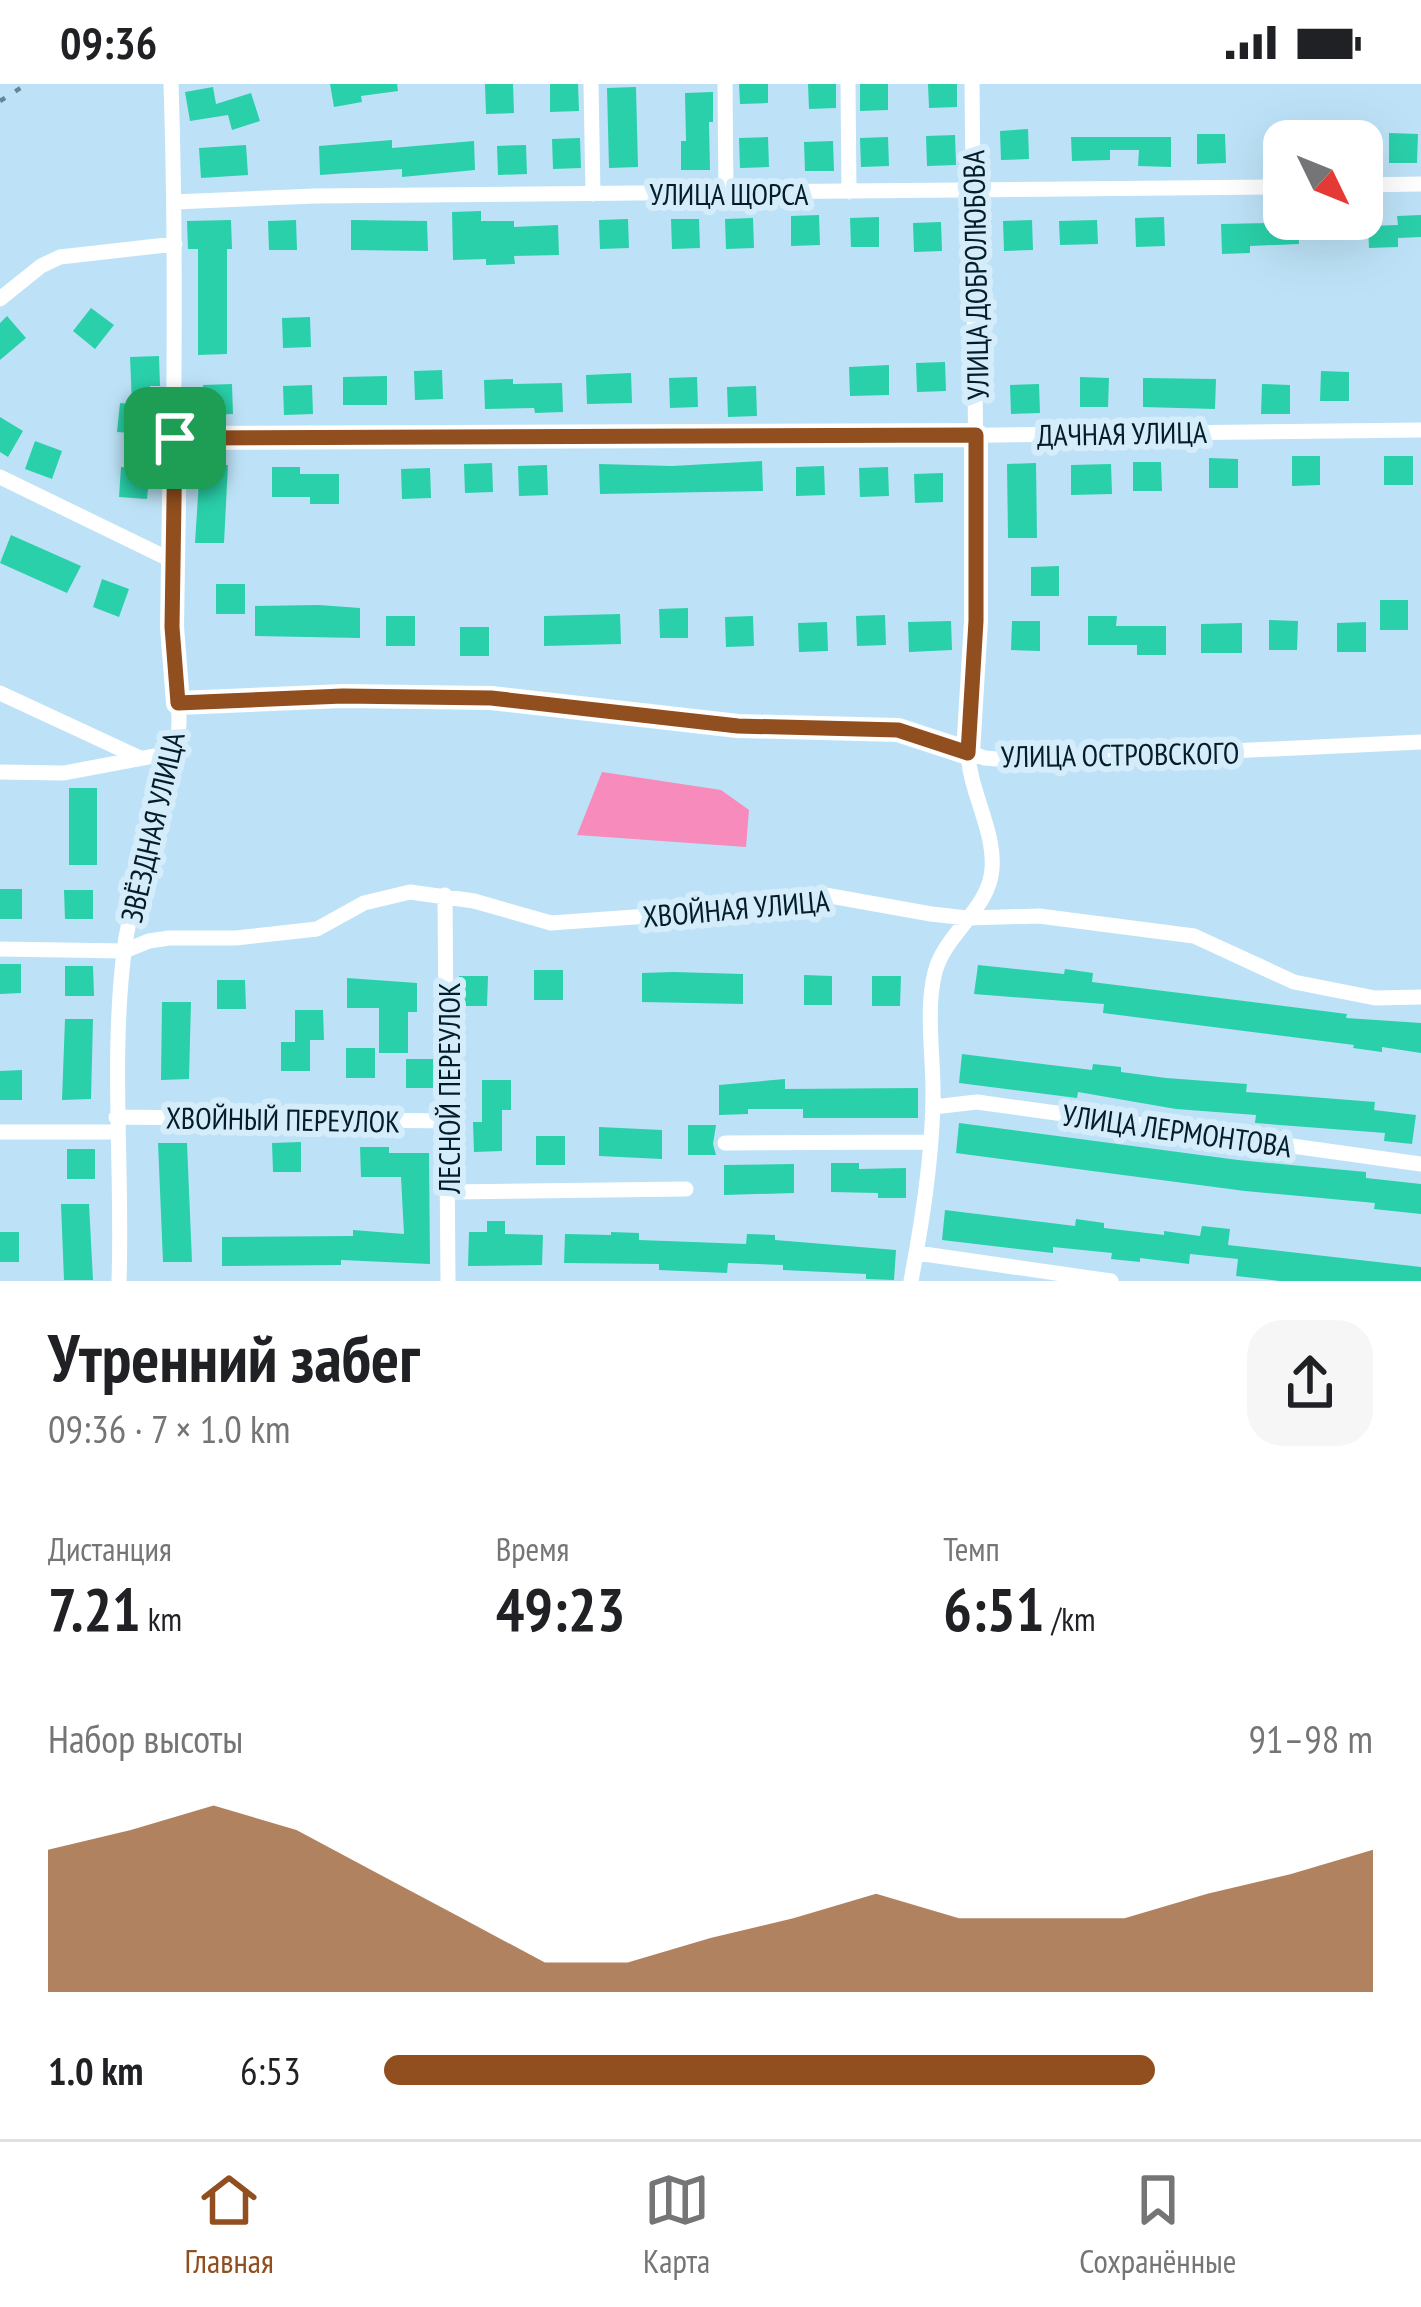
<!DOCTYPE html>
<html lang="ru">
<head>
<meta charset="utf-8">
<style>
	body { margin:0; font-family:"PT Sans Narrow",sans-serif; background:#f6f6f6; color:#202124; height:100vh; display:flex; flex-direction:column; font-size:45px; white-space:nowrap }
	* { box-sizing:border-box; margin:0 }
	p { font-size:39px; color:#757577 }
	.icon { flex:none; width:66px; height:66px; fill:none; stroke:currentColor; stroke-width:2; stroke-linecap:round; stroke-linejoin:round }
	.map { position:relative; height:1197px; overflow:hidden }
	.side { display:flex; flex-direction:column; background:#fff; flex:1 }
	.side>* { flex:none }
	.needle { width:78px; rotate:133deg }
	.fabs { position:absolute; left:1263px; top:36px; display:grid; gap:24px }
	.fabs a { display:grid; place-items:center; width:120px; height:120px; border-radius:24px; background:#fff; box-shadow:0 12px 48px #0002; font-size:60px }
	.pin { position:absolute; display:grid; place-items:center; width:102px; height:102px; color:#fff; margin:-51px; border-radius:24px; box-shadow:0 6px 18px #0006 }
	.round { display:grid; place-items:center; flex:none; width:126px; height:126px; border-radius:36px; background:#f6f6f6 }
	.summary { display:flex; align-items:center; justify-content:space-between; height:204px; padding:0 48px }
	h1 { font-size:66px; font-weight:800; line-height:90px }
	.stats { display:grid; grid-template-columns:repeat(3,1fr); gap:18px; height:204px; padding:12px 48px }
	.stats div { display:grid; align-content:center }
	.stats b { font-size:60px; font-weight:800 }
	.stats small { font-size:33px; font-weight:400 }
	.stats p { font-size:33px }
	.chart { height:336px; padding:24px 48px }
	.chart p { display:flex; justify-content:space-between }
	.chart svg { width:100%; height:216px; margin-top:12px; fill:#914e1e; opacity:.7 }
	ul { padding:0 48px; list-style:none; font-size:39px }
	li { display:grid; grid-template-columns:192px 144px 1fr; align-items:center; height:90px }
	li i { height:30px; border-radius:15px; background:#914e1e }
	.status { display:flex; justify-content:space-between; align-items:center; height:84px; padding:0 60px; background:#fff; direction:ltr }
	.status svg { height:33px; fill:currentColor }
	.menu { display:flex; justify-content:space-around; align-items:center; height:168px; border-top:3px solid #e0e0e0; background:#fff; font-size:33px; color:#757577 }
	.menu a { display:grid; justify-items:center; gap:6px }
	.menu .selected { color:#914e1e }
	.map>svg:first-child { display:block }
	.water { fill:#f68bbc }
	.building { fill:#29d0a9 }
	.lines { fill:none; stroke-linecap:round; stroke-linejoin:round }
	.minor { stroke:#fff; stroke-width:15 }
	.rail { stroke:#668697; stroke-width:4.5; stroke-dasharray:6 12; stroke-linecap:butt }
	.route-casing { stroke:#fff; stroke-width:24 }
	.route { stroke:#914e1e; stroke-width:15 }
	.labels { text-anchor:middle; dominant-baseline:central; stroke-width:12; stroke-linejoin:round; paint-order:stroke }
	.street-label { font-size:30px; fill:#031d29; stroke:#d5edfb }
</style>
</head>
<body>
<div class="status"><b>09:36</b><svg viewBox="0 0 49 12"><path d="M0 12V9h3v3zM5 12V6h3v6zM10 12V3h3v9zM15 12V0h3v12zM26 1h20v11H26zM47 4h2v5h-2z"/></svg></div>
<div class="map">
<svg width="1421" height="1197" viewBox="0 0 1421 1197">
	<rect width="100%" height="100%" fill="#bde2f7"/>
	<path class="water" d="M602,688L721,706L749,726L746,763L577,751Z"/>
	<path class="building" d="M330,0H397L398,7L361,12L362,18L334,23Z
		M485,0H513L514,29L486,30Z
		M550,0H578L579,27L550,28Z
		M739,0H768V19L740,20Z
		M808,0H836V24L809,25Z
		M860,0H888V26L860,27Z
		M928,0H957V23L929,24Z
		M213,3L216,20L251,9L260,37L232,46L228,31L190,37L185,8Z
		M636,3L638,83L609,84L607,4Z
		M713,8V38H709L710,86H681V57H686L685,9Z
		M1028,45L1029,75L1001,76L1000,47Z
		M1269,45L1298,46V57H1284V75H1269Z
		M1389,49L1418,50L1417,79H1389Z
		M1197,50H1225L1226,79L1197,80Z
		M955,51L956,81L927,82L926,52Z
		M768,53L769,83L740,84L739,54Z
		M888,53L889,82L861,83L860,54Z
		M1071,53H1171V83L1138,82L1139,66H1110V76L1072,77Z
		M580,54L581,84L553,85L552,55Z
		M392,56V64L474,57L475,86L402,93V85L320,91L319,62Z
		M833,57L834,87H805L804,58Z
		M246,61L248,91L201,94L199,64Z
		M526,61L527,90L498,91L497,62Z
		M481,127V137H514V143L558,141L559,171L514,172L515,180L486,181V175L453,176L452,128Z
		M819,131L820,161L791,162V132Z
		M1269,131L1298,135L1299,160L1250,162V169L1222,170L1221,140L1269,139Z
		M1421,131V153L1398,154V163L1369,164L1368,142L1398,141L1397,132Z
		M879,133V163H851L850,134Z
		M1164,133L1165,162L1136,163L1135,134Z
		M753,134L754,164L726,165L725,135Z
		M628,135L629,164L600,165L599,136Z
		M671,135H699L700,164L672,165Z
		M231,136L232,165H227V270L198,271V165H188L187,137Z
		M296,136L297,166H269L268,137Z
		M351,136L427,137L428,167L351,166Z
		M1032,136L1033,166L1004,167L1003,137Z
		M1097,136L1098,160L1060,161L1059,137Z
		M941,138L942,167L914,168L913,139Z
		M91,224L114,241L95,265L73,247Z
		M7,232L26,254L0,276V239Z
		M310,233L311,263L283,264L282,234Z
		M159,272L160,302H150L146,350L117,348L120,319L132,320L130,273Z
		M945,278L946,307L917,308L916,279Z
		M889,281V311L850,312L849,283Z
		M442,286L443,315L415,316L414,287Z
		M1321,287L1349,288V317H1320Z
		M631,289L632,319L587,320L586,291Z
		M387,292V321H343V293Z
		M697,293L698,323L670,324L669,294Z
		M1080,293L1109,294L1108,323H1080Z
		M1143,294L1216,295L1215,325L1143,323Z
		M513,295V300L562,299L563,328L535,329L534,324L485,325L484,296Z
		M232,300L233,330L204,331L203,301Z
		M1039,300L1040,329L1011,330L1010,301Z
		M1262,300L1290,301V330H1261Z
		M312,301L313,330L284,331L283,302Z
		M756,302L757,332L728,333L727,303Z
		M0,333L23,347L8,373L0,368Z
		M35,357L62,367L52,395L25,385Z
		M1292,372H1320V401L1292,402Z
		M1384,372H1413V401H1384Z
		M1209,374L1238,375V404H1209Z
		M762,377L763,407L600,410L599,380L672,382Z
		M1133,378H1161L1162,407H1133Z
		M492,379L493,408L465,409L464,380Z
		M1036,379L1037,454H1008L1007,380Z
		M1111,380L1112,410L1071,411V381Z
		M200,381H228L224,459H195Z
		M547,381L548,411L519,412L518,382Z
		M824,382L825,411L796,412V383Z
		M121,383L150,385L147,415L119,413Z
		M272,383H300V390H339V420H310V413H272Z
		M888,383L889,412L860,413L859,384Z
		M430,384L431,414L402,415L401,385Z
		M943,389V418L915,419L914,390Z
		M11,451L81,482L67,509L0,479Z
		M1059,482V512H1031V483Z
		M102,495L129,505L119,533L93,523Z
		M216,500H245V530H216Z
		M1380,516H1408V546H1380Z
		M319,521L360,524V554L255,552V522Z
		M688,524V554H660L659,525Z
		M620,530L621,560L544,562V532Z
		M885,531L886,561L857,562L856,532Z
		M386,532H415V562H386Z
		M753,532L754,562L726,563L725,533Z
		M1088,532H1117L1116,542H1166V571H1137V561H1088Z
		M1269,536L1298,537L1297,566H1269Z
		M951,537L952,566L909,568L908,538Z
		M1012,537H1040V567L1011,566Z
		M827,538L828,567L799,568L798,539Z
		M1366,538V568H1337V539Z
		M1242,539V569H1201V540Z
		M460,543H489V572H460Z
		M69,704H97V781H69Z
		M0,805H22V835H0Z
		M64,806H93V835H65Z
		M0,880H21V909L0,910Z
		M978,881L1064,890L1065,885L1093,889L1092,898L1347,930L1346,934L1421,939V969L1382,963V968L1353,964L1354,961L1103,929L1104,920L974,910Z
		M65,882H93L94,912H65Z
		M534,886H563V916H534Z
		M673,888L743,890V920L642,918V889Z
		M804,891L832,892V921H804Z
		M459,892H488L487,922H459Z
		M872,892H901L900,922H872Z
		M347,894L417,899V928H408V969H379V924H347Z
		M217,896H245L246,925H217Z
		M162,918H191L189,995L161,996Z
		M295,926H323L324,956H310V987H281V958H295Z
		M65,935H93L91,1015L62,1016Z
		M346,964H375V994H346Z
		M962,970L1092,986L1093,980L1121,983V988L1166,994L1247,1000L1246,1008L1375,1018L1374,1026L1416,1031L1412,1060L1384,1057L1385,1049L1255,1039L1256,1031L1176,1025L1078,1008L1077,1014L959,999Z
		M406,975H434V1004H406Z
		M22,986V1016H0V987Z
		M785,995V1005L918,1004V1034H803V1025H748V1030L719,1031V1001Z
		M482,996H511V1026H502V1067L474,1068L473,1038H482Z
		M959,1039L1238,1076L1366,1088V1094L1421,1100V1130L1374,1125L1375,1119L1245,1107L956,1069Z
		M688,1041H716L713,1060L716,1071H688Z
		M599,1043L662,1046V1075L599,1072Z
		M536,1052H565V1081H536Z
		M301,1058V1088H273L272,1059Z
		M158,1059H187L192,1178H163Z
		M360,1063H389V1069H429L430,1180L341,1176V1181L222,1182V1153L353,1152V1146L404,1150L401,1093H361Z
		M67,1065H95V1095H67Z
		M831,1079H859V1085L906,1084V1114H878V1109L831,1108Z
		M794,1080V1109L724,1111V1081Z
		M61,1120H89L93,1196H64Z
		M945,1126L1075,1142L1076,1135L1104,1139V1144L1164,1151V1147L1200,1152L1202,1142L1230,1145L1228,1161L1421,1183V1197H1280L1236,1192L1238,1175L1190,1170L1189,1180L1140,1174V1178L1111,1175L1112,1169L1053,1163V1169L942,1156Z
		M487,1137H505V1150L543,1151L542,1181L468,1182L469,1148H487Z
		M0,1148H19V1178H0Z
		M611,1148L639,1149V1156L746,1160L747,1150L775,1151V1156L896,1166L894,1196L866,1195V1190L783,1186V1181L728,1179L727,1189L659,1186V1180L564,1179L565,1150L611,1151Z"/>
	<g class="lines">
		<path class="minor" d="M591,0L593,110
			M725,0L726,109
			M848,0L849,108
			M1362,101L1421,100
			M174,118L315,112L1284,103
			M0,215L41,182L60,173L175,160
			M175,354L652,355L1421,346
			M0,393L173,477
			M0,609L138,673
			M178,619L377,611L491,614L738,642L898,646L985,674L1023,677L1421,658
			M0,688L64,689L175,668
			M445,811L448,1197
			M0,865L124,867L149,857L169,854H236L317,845L364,819L410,808L474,817L551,839L746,825L825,811L931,830L967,834L1039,832L1194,852L1294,898L1375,914L1421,913
			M933,1023L977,1018L1421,1080
			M116,1033L449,1037
			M0,1048H116
			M725,1059L931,1058
			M449,1108L686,1105
			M917,1169L1111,1197
			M119,1197C123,1084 110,972 125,860C136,786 177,714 179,638C179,605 171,572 172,538C173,359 177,180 171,0
			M911,1197C922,1138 932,1076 933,1015C934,975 925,927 935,888C945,849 989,826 992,785C995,746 970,709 968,669L977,492L972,0"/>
		<path class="rail" d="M0,17L27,0"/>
	</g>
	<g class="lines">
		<g class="route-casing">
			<path id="route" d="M976,351V537L968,669L898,646L738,642L491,614L343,612L178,619L172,543L175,354Z"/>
		</g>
		<use href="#route" class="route"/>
	</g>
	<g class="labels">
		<g class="street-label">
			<text x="729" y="109">УЛИЦА ЩОРСА</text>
			<text transform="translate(975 191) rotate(-91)">УЛИЦА ДОБРОЛЮБОВА</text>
			<text transform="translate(1122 349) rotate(-1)">ДАЧНАЯ УЛИЦА</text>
			<text transform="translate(1120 670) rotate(-1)">УЛИЦА ОСТРОВСКОГО</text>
			<text transform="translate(152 743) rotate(-77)">ЗВЁЗДНАЯ УЛИЦА</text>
			<text transform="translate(736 824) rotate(-5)">ХВОЙНАЯ УЛИЦА</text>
			<text transform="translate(448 1004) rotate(-90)">ЛЕСНОЙ ПЕРЕУЛОК</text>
			<text transform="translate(283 1035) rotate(1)">ХВОЙНЫЙ ПЕРЕУЛОК</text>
			<text transform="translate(1177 1046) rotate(8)">УЛИЦА ЛЕРМОНТОВА</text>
		</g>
	</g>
</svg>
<div class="fabs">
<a><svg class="needle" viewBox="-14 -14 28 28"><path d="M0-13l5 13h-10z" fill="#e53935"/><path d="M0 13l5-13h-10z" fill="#757577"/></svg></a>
</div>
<div class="pin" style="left:175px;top:354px;background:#1e9e55"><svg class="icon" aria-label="arrive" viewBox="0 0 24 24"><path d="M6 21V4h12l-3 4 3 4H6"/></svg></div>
</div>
<section class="side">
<div class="summary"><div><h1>Утренний забег</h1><p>09:36 · 7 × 1.0 km</p></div><a class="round"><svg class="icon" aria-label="share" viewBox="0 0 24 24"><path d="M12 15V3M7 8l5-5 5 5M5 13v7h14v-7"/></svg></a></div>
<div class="stats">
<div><p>Дистанция</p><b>7.21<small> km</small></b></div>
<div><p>Время</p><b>49:23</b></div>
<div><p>Темп</p><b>6:51<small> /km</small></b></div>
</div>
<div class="chart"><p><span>Набор высоты</span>91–98 m</p>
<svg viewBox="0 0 160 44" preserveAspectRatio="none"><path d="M0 44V15L10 11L20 6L30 11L40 20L50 29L60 38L70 38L80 33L90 29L100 24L110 29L120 29L130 29L140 24L150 20L160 15V44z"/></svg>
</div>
<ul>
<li><b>1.0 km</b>6:53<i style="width:78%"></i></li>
</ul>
</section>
<nav class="menu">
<a class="selected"><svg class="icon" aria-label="home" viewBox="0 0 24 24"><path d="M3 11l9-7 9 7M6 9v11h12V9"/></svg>Главная</a>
<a><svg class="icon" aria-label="map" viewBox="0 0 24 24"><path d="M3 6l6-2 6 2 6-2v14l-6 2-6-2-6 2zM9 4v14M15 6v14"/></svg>Карта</a>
<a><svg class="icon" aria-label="saved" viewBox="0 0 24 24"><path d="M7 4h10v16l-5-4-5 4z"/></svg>Сохранённые</a>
</nav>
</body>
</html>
